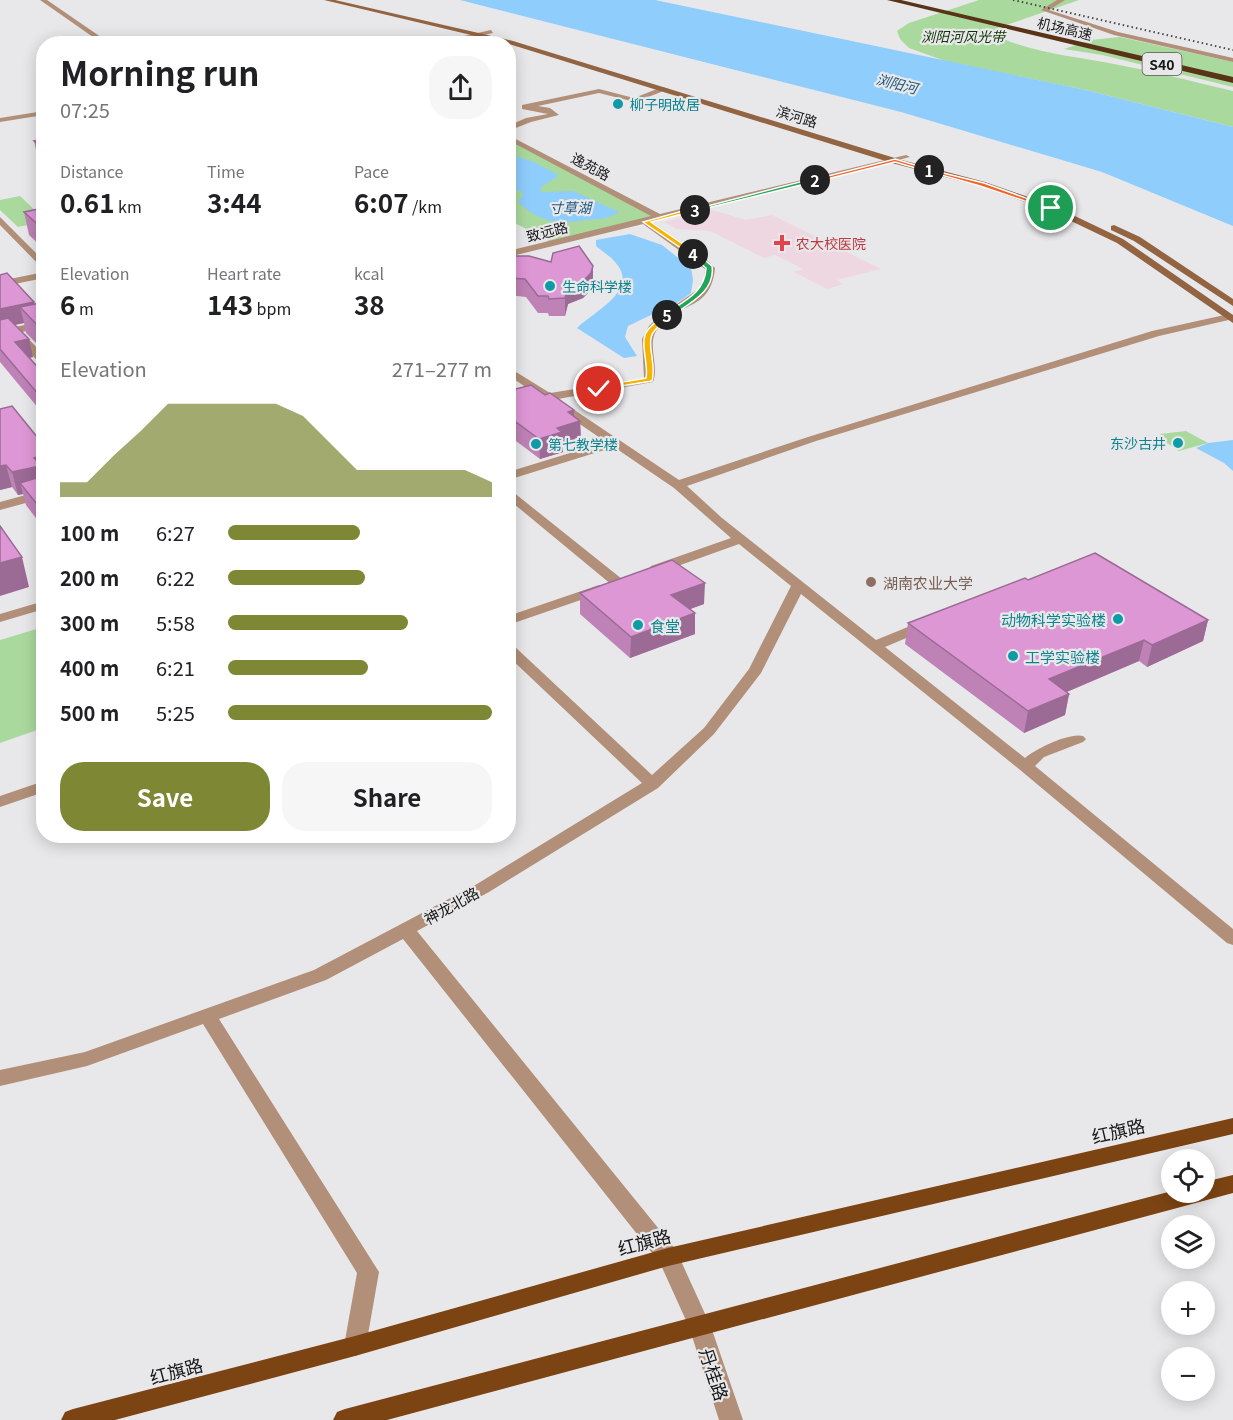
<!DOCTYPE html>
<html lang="en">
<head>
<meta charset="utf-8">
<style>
	body { margin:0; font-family:Georgia,"Noto Sans SC",serif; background:#f6f6f6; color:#202124; height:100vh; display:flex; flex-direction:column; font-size:22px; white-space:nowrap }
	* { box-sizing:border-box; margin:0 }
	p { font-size:20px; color:#757577 }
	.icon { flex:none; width:33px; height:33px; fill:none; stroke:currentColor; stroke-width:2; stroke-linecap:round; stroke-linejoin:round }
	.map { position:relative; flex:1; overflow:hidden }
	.drawer { position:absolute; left:36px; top:36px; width:480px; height:807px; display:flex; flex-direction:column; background:#fff; border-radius:24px; box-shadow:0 3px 15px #0003 }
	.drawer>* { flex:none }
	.tools { position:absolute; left:1161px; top:1149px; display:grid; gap:12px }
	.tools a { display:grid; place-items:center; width:54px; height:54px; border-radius:50%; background:#fff; box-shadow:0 3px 15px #0003; font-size:30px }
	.pin { position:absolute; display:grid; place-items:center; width:51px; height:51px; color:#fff; margin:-26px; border:3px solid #fff; border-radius:50%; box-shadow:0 2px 6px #0007 }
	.km { position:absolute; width:30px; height:30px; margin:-15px; border-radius:50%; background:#222; color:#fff; font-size:16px; line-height:30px; text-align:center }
	.round { display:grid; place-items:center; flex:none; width:63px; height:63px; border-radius:24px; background:#f6f6f6 }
	.overview { display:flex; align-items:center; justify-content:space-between; height:102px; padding:0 24px }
	h1 { font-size:33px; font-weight:700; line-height:45px }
	.stats { display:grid; grid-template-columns:repeat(3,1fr); gap:9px; height:102px; padding:6px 24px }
	.stats div { display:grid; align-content:center }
	.stats b { font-size:26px; font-weight:700 }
	.stats small { font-size:16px; font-weight:400 }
	.stats p { font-size:16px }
	.chart { height:168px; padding:12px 24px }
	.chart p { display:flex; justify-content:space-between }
	.chart svg { width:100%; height:108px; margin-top:6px; fill:#7d8734; opacity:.7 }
	.action { display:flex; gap:12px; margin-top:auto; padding:12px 24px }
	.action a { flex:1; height:69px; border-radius:24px; background:#7d8734; color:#fff; font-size:24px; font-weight:700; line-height:69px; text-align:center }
	.action a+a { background:#f6f6f6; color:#202124 }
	ul { padding:0 24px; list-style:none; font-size:20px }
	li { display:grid; grid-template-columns:96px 72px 1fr; align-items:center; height:45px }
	li i { height:15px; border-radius:8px; background:#7d8734 }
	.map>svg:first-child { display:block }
	.medical { fill:#efd7e2 }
	.green { fill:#aad99e }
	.water { fill:#8fcdfd }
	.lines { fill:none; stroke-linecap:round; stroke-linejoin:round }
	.minor { fill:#b18f78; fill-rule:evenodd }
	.tertiary { fill:#b18f78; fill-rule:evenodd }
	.secondary { fill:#936441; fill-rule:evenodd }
	.primary { fill:#7d4413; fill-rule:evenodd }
	.motorway { fill:#593315; fill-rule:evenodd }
	.rail { stroke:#4b4b4b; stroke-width:2; stroke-dasharray:1.5 3; stroke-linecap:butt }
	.wall { fill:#bf82b7 }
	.shaded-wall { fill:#9b6a95 }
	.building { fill:#de97d5; stroke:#9b6a95; stroke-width:1.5 }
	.split-1 { fill:#f0652b; stroke:#fff; stroke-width:1.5 }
	.split-2 { fill:#f0652b; stroke:#fff; stroke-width:1.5 }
	.split-3 { fill:#22a559; stroke:#fff; stroke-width:1.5 }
	.split-4 { fill:#f5b400; stroke:#fff; stroke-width:1.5 }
	.split-5 { fill:#22a559; stroke:#fff; stroke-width:1.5 }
	.split-6 { fill:#f5b400; stroke:#fff; stroke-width:1.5 }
	.culture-dot { fill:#0f9aa8; stroke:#e8e8ea; stroke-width:2 }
	.health-dot { fill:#e0444e; stroke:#e8e8ea; stroke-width:2 }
	.education-dot { fill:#8d6e63; stroke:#e8e8ea; stroke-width:2 }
	.labels { text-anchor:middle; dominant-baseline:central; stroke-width:4.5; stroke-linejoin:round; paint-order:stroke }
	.far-street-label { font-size:14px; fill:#171717; stroke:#e8e8ea }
	.far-park-label { font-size:14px; font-style:italic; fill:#0e3402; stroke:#e8e8ea }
	.shield { fill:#e8e8ea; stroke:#565656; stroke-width:1.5 }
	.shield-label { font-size:14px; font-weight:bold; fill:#171717 }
	.far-water-label { font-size:14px; font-style:italic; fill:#1c567d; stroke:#e8e8ea }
	.far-culture-label { font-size:14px; fill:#0d838f; stroke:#e8e8ea; text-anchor:start }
	.far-health-label { font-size:14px; fill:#be3a42; stroke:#e8e8ea; text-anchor:start }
	.education-label { font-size:15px; fill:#785e54; stroke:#e8e8ea; text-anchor:start }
	.culture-label { font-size:15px; fill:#0d838f; stroke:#e8e8ea; text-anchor:start }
	.street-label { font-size:15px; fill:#171717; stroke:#e8e8ea }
	.near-street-label { font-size:18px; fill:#171717; stroke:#e8e8ea }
</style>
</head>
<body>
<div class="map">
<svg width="1233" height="1420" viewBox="0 0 1233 1420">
	<rect width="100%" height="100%" fill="#e8e8ea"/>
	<path class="medical" d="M712,210L746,220L772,215L881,269L837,280L843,284L827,289L794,272L803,269L775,255L764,258L710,231L677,229L664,222Z"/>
	<path class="green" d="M979,0H1079L998,28L993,34C1032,54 1077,56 1119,65C1157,72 1195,82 1233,91V127L1086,90L948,62L909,48L900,39L897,31L909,23Z
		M1120,37L1233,62V87L1102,55L1064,49L1091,40Z
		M508,137L661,218L553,243L509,220Z
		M20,196L43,218V222L18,227L0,210V200Z
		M1186,431L1208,443L1179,451L1167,443L1160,434Z
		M43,627V728L0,743V640Z"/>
	<path class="water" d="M460,0H655L1086,90L1233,127V226L1102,172L901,112Z
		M509,154L534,162L557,174V177L541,187V192L573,191L619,212C609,219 600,219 588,220C557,224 542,224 518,202L523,195L521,191L509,189Z
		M630,234L662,245L691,268L693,280L691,293L680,301L628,326L625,337L637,356L624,358L577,328C593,312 641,290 615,262C610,256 602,251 596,246V240Z
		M1233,440V471L1224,463L1196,448L1208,443Z"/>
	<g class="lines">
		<path class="minor" d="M40,0H47L111,44H103Z
			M491,30L493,33L444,44H428Z
			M662,87L669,89L635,102L599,93L538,106L550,108L559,115L531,122L508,131V126L526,118L548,114L522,109V105L599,89L634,98Z
			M44,111V115L0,122V118Z
			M508,135L660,214L906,155L910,157L652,222L706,259L715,268C711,311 680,301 659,327C645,343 660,365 653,382L558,399L679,480L808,437L1152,331L1229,314L1233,315V319L1159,336L816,441L687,486L722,518L876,640L920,622H930L932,625L930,628L885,647L1025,758C1035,749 1070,732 1083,736L1086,739L1083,742L1044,757L1035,766L1233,929V945L1227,943L1019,769L801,594L761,673L714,734L658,788L489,892L417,931L676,1250L711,1327L743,1420H719L689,1327L660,1263L403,939L326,980L219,1019L379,1272L366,1346L363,1353L355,1356L347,1353L344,1346L357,1273L203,1024L87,1066L0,1086V1070L85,1052L314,970L477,884L642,783L508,656V644L513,645L652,775L704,728L749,669L791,586L739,544L661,572H651L649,569L651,566L731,538L674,488L614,447L508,480V472L606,442L508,375V367L550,393L644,378L642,339L649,326L658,317L700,288L704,282L705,269L643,224L508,257V251L651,216L508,140Z
			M0,217L44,261V270L0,225Z
			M44,272V278L0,287V281Z
			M44,321V327L22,332L44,355V365L40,364L13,333L0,336V330Z
			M508,488L622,579L624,582L622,585H612L508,499Z
			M44,490V498L0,510V502Z
			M599,585L604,586L606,589L604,592L508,625V616Z
			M44,601V609L0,622V614Z
			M44,781V792L0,807V796Z"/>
		<path class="tertiary" d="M1057,0H1065L1049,10L1118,32L1233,58V62L1114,35L1041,10Z"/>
		<path class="secondary" d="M324,0H335L513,41L898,159L985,182L1054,206L1123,239L1233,315V323L1117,243L1048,210L979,186L892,163L509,44Z
			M1114,225L1140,237L1233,299V306L1134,241L1111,230V226Z"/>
		<path class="primary" d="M1233,1118V1134L668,1266L355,1356L115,1420H61L65,1412L73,1409L355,1336L668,1248Z
			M1233,1175V1193L387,1420H333L337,1412L345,1409L1172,1191L1204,1192V1182Z"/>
		<path class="motorway" d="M887,0H901L1233,77V83Z"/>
		<path class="rail" d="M1013,0L1233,50"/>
	</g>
	<path class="wall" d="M44,139V167L39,163L34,141Z
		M44,208V249L29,235L24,212Z
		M508,256L551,262L593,266V283L591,290L583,298L568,304L565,316H549L548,313H538L526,297L508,295Z
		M0,275L34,302V304L44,307V351L26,333L24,323L14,325L33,357L29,358L44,374V415L0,362Z
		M508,391L574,416L580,421L581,441L563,446V452L540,459L508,435Z
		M0,409L38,438L44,436V529L26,505L23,494L18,495L12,487L0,490Z
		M1028,580L1208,620L1203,641L1147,667L1139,661L1067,692L1069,694L1065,715L1024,733L905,644L908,623Z
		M580,593L704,604L690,609L695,613V634L630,658L580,614Z"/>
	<path class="shaded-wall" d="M593,266V283L591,290L583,298L568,304L565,316V298L568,287Z
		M34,302L38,320L20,307L24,323L0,328V309Z
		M44,327V344L40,328Z
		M29,339L33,357L20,360L15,342Z
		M574,410V423L580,421L581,441L563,446V452L540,459L539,439L557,428L568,412Z
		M44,455V479L20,483L23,494L18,495L12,472L34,458Z
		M6,465L12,487L0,490V466Z
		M22,557L29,587L0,596V563Z
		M705,583L704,604L671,616V595Z
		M695,613V634L630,658L631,637Z
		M1208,620L1203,641L1147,667L1152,645Z
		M1144,640L1139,661L1045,701L1049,679Z
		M1069,694L1065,715L1024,733L1028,711Z"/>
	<path class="building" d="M44,139V149L34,141Z
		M44,208V230L24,212Z
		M579,246L593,266L591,273L583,281L568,287L565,298L549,299L548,296H538L525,279L508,278V256H529L551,262L553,253Z
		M7,273L34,302L0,309V275Z
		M40,303L44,307V327L40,328L20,307Z
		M8,318L29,339L15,342L44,374V401L0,349V320Z
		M531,385L545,395L550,393L574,410L568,412L580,421L557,428L562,432L539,439L508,416V391Z
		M12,406L38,438L44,436V455L34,458L44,469V513L20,483L40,477V466L12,472L6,465L0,466V409Z
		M0,526L22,557L0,563Z
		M1095,553L1208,620L1152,645L1144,640L1049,679L1069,694L1028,711L908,623L1025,578L1028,580Z
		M672,560L705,583L671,595L695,613L631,637L580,593Z"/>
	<path class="split-1" d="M927,169L984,183L1054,208L1049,209L980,186L927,171Z"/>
	<path class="split-2" d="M895,159L932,170L929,172L895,162L815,182L812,180Z"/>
	<path class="split-3" d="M815,178L817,181L695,211L692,210Z"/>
	<path class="split-4" d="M693,208L698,210L651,222L696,253V255H691L643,222Z"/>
	<path class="split-5" d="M691,253H696L712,266C716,292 688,304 670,317H665V314C684,301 705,293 706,268L691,255Z"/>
	<path class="split-6" d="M665,314L671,315C666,321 657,326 653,333C646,344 657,366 652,381L596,390L599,386L646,378C649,365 639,342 647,331C652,324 660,319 665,314Z"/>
	<g class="culture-dot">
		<circle cx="618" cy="104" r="6"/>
		<circle cx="550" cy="286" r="6"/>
		<circle cx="1178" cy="443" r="6"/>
		<circle cx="536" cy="444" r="6"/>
		<circle cx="1118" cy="619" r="6"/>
		<circle cx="638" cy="625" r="6"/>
		<circle cx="1013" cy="656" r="6"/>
	</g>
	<path class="health-dot" d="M779 234h6v6h6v6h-6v6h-6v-6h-6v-6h6z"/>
	<circle class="education-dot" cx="871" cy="582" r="6"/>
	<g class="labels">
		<g class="far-street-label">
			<text transform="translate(1065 28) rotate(13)">机场高速</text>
			<text transform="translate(797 116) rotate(17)">滨河路</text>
			<text transform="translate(591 166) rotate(28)">逸苑路</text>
			<text transform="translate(547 231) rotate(-14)">致远路</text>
		</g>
		<g class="far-park-label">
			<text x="963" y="36">浏阳河风光带</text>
		</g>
		<rect class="shield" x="1142.5" y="53" width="39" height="22" rx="4.5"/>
		<g class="shield-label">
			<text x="1162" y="64">S40</text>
		</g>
		<g class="far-water-label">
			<text transform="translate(897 83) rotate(14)">浏阳河</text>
			<text x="570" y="207">寸草湖</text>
		</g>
		<g class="far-culture-label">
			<text x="630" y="104">柳子明故居</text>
			<text x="562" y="286">生命科学楼</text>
			<text x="1166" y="443" text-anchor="end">东沙古井</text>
			<text x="548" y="444">第七教学楼</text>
		</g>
		<g class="far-health-label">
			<text x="796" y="243">农大校医院</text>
		</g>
		<g class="education-label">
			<text x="883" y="582">湖南农业大学</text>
		</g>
		<g class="culture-label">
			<text x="1106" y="619" text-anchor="end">动物科学实验楼</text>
			<text x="650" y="625">食堂</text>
			<text x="1025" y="656">工学实验楼</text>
		</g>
		<g class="street-label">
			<text transform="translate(451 905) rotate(-29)">神龙北路</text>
		</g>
		<g class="near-street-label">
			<text transform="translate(1118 1130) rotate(-13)">红旗路</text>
			<text transform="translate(644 1241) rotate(-15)">红旗路</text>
			<text transform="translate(176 1370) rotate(-15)">红旗路</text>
			<text transform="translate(715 1374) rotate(72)">丹桂路</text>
		</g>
	</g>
</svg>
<div class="tools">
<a><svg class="icon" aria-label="locate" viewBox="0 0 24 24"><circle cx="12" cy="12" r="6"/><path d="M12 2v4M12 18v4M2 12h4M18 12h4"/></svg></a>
<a><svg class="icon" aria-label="layers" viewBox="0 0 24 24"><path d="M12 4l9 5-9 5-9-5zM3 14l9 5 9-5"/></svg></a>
<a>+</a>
<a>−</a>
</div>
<div class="pin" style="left:1051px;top:208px;background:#1e9e55"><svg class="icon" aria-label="arrive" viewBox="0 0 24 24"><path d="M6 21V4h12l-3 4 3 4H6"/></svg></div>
<div class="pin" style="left:599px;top:389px;background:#d93025"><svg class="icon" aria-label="check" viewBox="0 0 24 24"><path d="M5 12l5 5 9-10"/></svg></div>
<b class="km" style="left:929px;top:170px">1</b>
<b class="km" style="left:815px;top:180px">2</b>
<b class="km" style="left:695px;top:210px">3</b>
<b class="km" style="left:693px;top:254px">4</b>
<b class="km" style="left:667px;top:315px">5</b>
<section class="drawer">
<div class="overview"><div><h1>Morning run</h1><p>07:25</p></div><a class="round"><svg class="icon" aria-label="share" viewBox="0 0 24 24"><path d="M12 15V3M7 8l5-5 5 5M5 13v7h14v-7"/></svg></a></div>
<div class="stats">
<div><p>Distance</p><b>0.61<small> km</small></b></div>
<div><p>Time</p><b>3:44</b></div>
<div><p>Pace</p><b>6:07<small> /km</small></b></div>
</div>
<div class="stats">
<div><p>Elevation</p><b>6<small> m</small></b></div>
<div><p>Heart rate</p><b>143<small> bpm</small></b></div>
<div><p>kcal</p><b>38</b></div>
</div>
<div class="chart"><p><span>Elevation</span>271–277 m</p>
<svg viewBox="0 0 160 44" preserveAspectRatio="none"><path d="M0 44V38L10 38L20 27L30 17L40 6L50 6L60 6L70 6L80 6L90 11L100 22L110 33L120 33L130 33L140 33L150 33L160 38V44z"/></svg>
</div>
<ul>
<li><b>100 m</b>6:27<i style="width:50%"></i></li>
<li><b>200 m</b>6:22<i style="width:52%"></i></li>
<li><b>300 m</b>5:58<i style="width:68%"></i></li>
<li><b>400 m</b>6:21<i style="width:53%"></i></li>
<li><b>500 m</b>5:25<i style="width:100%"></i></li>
</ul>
<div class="action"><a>Save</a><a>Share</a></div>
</section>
</div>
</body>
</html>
